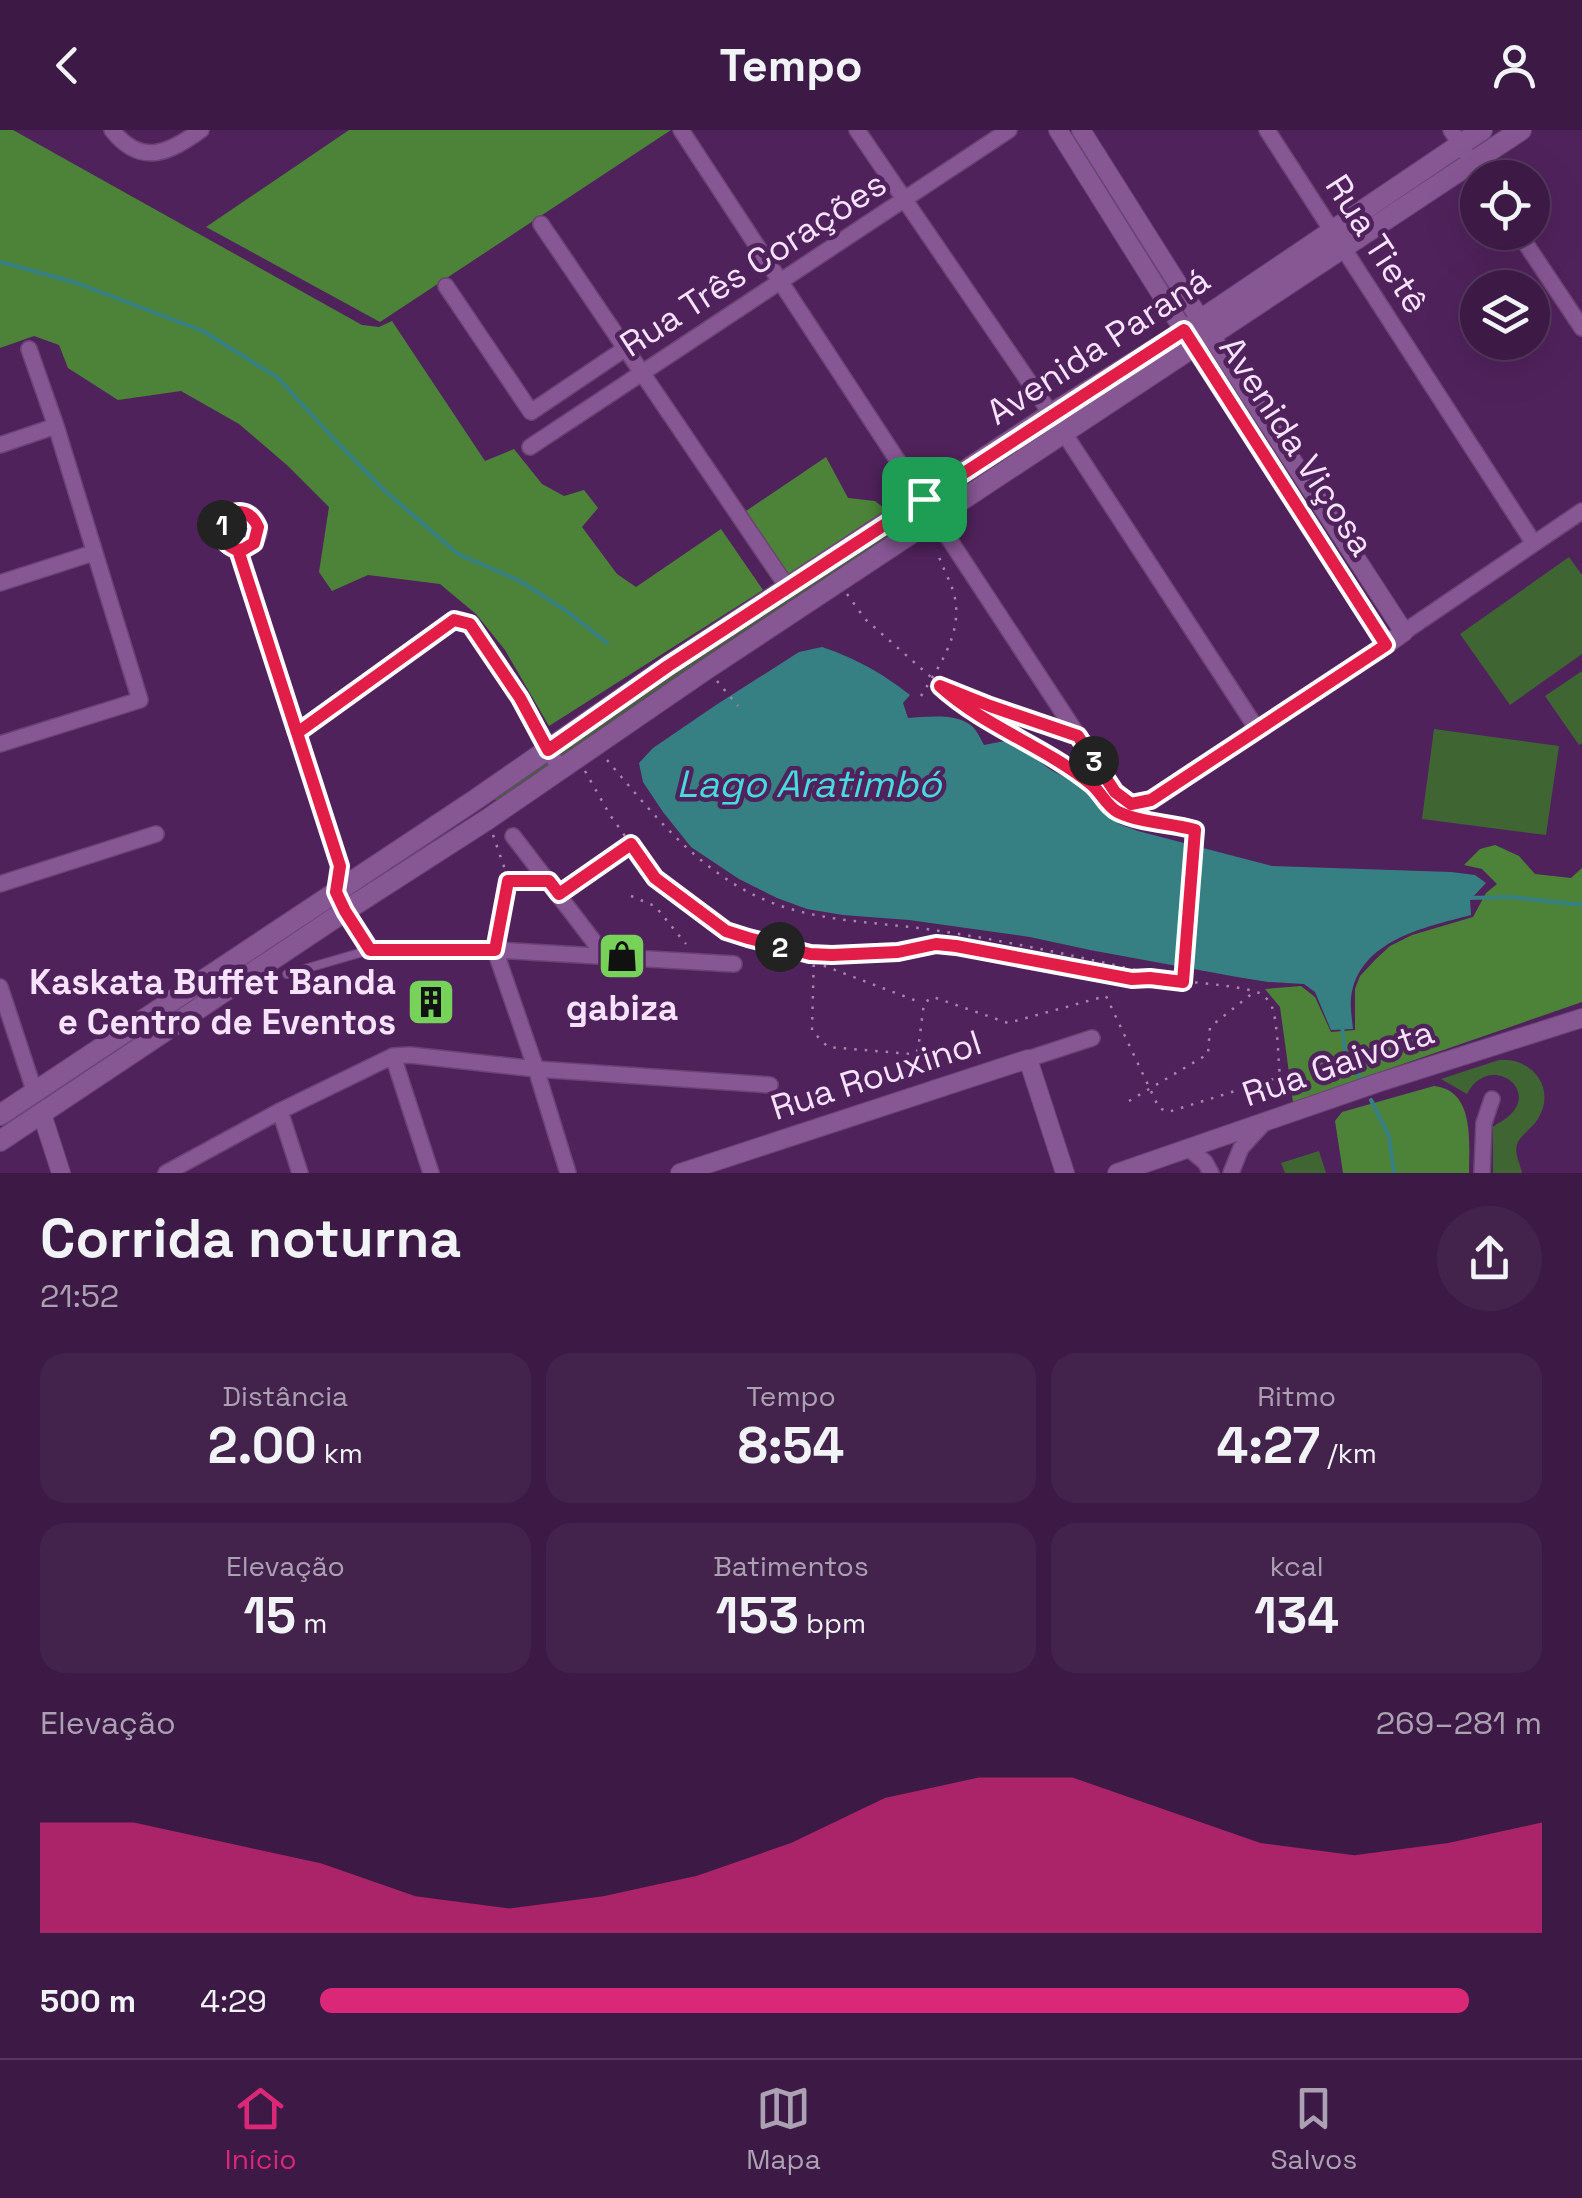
<!DOCTYPE html>
<html lang="pt">
<head>
<meta charset="utf-8">
<style>
	body { margin:0; font-family:"Space Grotesk",sans-serif; background:#43234c; color:#f1f3f6; height:100vh; display:flex; flex-direction:column; font-size:38px; white-space:nowrap }
	* { box-sizing:border-box; margin:0 }
	p { font-size:32px; color:#aca1b3 }
	.icon { flex:none; width:55px; height:55px; fill:none; stroke:currentColor; stroke-width:2; stroke-linecap:round; stroke-linejoin:round }
	.map { position:relative; height:1043px; overflow:hidden }
	.drawer { display:flex; flex-direction:column; background:#3c1a45; flex:1 }
	.drawer>* { flex:none }
	.tools { position:absolute; left:1460px; top:30px; display:grid; gap:20px }
	.tools a { display:grid; place-items:center; width:90px; height:90px; border-radius:50%; background:#3c1a45; box-shadow:0 10px 40px #0002,0 0 0 2px #55385e; font-size:50px }
	.pin { position:absolute; display:grid; place-items:center; width:85px; height:85px; color:#fff; margin:-42px; border-radius:20px; box-shadow:0 5px 15px #0006 }
	.km { position:absolute; width:50px; height:50px; margin:-25px; border-radius:50%; background:#222; color:#fff; font-size:28px; line-height:50px; text-align:center }
	.round { display:grid; place-items:center; flex:none; width:105px; height:105px; border-radius:52px; background:#43234c }
	.overview { display:flex; align-items:center; justify-content:space-between; height:170px; padding:0 40px }
	h1 { font-size:55px; font-weight:800; line-height:75px }
	.figures { display:grid; grid-template-columns:repeat(3,1fr); gap:15px; height:170px; padding:10px 40px }
	.figures div { display:grid; align-content:center; border-radius:25px; background:#43234c; text-align:center }
	.figures b { font-size:50px; font-weight:800 }
	.figures small { font-size:28px; font-weight:400 }
	.figures p { font-size:28px }
	.chart { height:280px; padding:20px 40px }
	.chart p { display:flex; justify-content:space-between }
	.chart svg { width:100%; height:180px; margin-top:10px; fill:#db2777; opacity:.7 }
	ul { padding:0 40px; list-style:none; font-size:32px }
	li { display:grid; grid-template-columns:160px 120px 1fr; align-items:center; height:75px }
	li i { height:25px; border-radius:12px; background:#db2777 }
	header { display:flex; justify-content:space-between; align-items:center; height:130px; padding:0 40px; background:#3c1a45; font-size:45px; font-weight:800 }
	.menu { display:flex; justify-content:space-around; align-items:center; height:140px; border-top:2px solid #55385e; background:#3c1a45; font-size:28px; color:#aca1b3 }
	.menu a { display:grid; justify-items:center; gap:5px }
	.menu .selected { color:#db2777 }
	.map>svg:first-child { display:block }
	.green { fill:#3f6533 }
	.forest { fill:#4c8339 }
	.water { fill:#368083 }
	.lines { fill:none; stroke-linecap:round; stroke-linejoin:round }
	.stream { stroke:#368083; stroke-width:4 }
	.service-casing { stroke:#6b4375; stroke-width:10 }
	.minor-casing { stroke:#6b4375; stroke-width:18 }
	.tertiary-casing { stroke:#6b4375; stroke-width:20 }
	.secondary-casing { stroke:#6b4375; stroke-width:22 }
	.path { stroke:#a685af; stroke-width:2.5; stroke-dasharray:2.5 8; stroke-linecap:butt }
	.service { stroke:#875794; stroke-width:8 }
	.minor { stroke:#875794; stroke-width:15 }
	.tertiary { stroke:#875794; stroke-width:18 }
	.secondary { stroke:#875794; stroke-width:20 }
	.route-casing { stroke:#fff; stroke-width:20 }
	.route { stroke:#e11d48; stroke-width:12 }
	.labels { text-anchor:middle; dominant-baseline:central; stroke-width:9; stroke-linejoin:round; paint-order:stroke }
	.street-label { font-size:35px; fill:#f7e2fd; stroke:#50225c }
	.poi-label { font-size:35px; font-weight:bold; fill:#f7e2fd; stroke:#50225c; text-anchor:end }
	.water-label { font-size:38px; font-style:italic; fill:#47dadf; stroke:#50225c }
</style>
</head>
<body>
<header><svg class="icon" aria-label="back" viewBox="0 0 24 24"><path d="M15 5l-7 7 7 7"/></svg>Tempo<svg class="icon" aria-label="person" viewBox="0 0 24 24"><circle cx="12" cy="8" r="4"/><path d="M4 21q1-7 8-7t8 7"/></svg></header>
<div class="map">
<svg width="1582" height="1043" viewBox="0 0 1582 1043">
	<rect width="100%" height="100%" fill="#50225c"/>
	<path class="green" d="M916,385H920L921,388L498,670H494L492,668L676,541Z
		M1569,427L1582,445V524L1510,575L1460,504Z
		M1582,541V613L1579,615L1545,566Z
		M1434,599L1559,616L1546,705L1422,689Z
		M330,776L332,778L46,970L42,967Z
		M1499,930C1531,927 1556,957 1539,987C1534,997 1523,1003 1518,1012C1513,1023 1520,1032 1522,1043H1493V997C1499,992 1507,989 1512,983C1537,955 1487,924 1467,964L1441,949Z
		M1319,1021L1326,1043H1285L1281,1033Z"/>
	<path class="forest" d="M0,0H13L362,195L379,197L392,191L485,331L514,319L542,354L564,366L584,360L598,378L582,397L617,444L636,457L721,399L763,460L549,596L505,520L476,484L440,454L368,445L332,461L319,442L329,377L288,336L239,294L181,261L118,270L68,238L59,215L34,206L0,218Z
		M349,0H671L380,192L206,97Z
		M826,327L848,368L875,371L884,378L883,388L790,448L746,381Z
		M1495,715L1519,726L1535,744L1571,748L1582,738V872L1293,972L1280,877L1265,859L1301,856L1315,867L1331,902L1355,900V859L1360,846L1376,829L1390,816L1412,805L1473,787L1486,763L1497,754L1482,739L1464,735L1480,719Z
		M1434,956C1475,960 1469,1012 1469,1043H1343L1335,991L1342,982Z"/>
	<path class="water" d="M822,517C857,529 882,543 910,565L903,573L908,588C926,587 953,583 969,594C976,598 980,608 984,615L1005,611L1029,624L1051,640L1084,657L1119,694L1138,701L1272,736L1451,742L1475,745L1486,753L1470,770L1471,785C1426,797 1358,810 1351,868C1350,878 1352,889 1353,899L1331,900L1315,862L1304,854L1268,852L1237,847L1090,820L1030,807L909,790L843,785L807,779L777,768L739,749L691,717L663,682L643,652L639,633L653,618L716,575L799,522Z"/>
	<g class="lines">
		<path class="stream" d="M0,132L74,152L203,201L278,248L333,308L384,360L458,424L520,451L568,482L607,513
			M1467,768L1510,767L1582,775
			M1342,896L1345,921L1362,951
			M1371,970L1389,1006L1394,1043"/>
		<g class="service-casing">
			<path id="service" d="M287,844L370,820"/>
		</g>
		<g class="minor-casing">
			<path id="minor" d="M112,0C141,37 169,23 201,0
				M681,0L1115,662L1131,674L1151,670L1386,515
				M857,0L1064,303L1257,599
				M1267,0L1533,412
				M1451,0L1482,48
				M541,94L788,458
				M1518,102L1582,198
				M446,156L531,282L626,218
				M0,315L56,296
				M530,317L1009,0
				M238,420C252,417 266,405 256,390C238,364 198,406 238,420L340,736L336,762L345,781L370,820H495L734,834
				M0,453L93,423
				M1404,502L1582,381
				M297,603L454,490L470,494L521,568L560,640
				M0,614L140,570L56,296L29,219
				M513,706L605,826
				M0,754L156,704
				M495,820L536,939L568,1043
				M0,857L35,963
				M393,926L431,1043
				M1028,929L1092,908
				M280,981L300,1043
				M1189,1019L1205,1032L1211,1043
				M166,1043L280,981L393,926L410,925L536,939L770,955
				M1231,1043L1241,1018L1264,993
				M1482,1043L1484,993L1492,969"/>
		</g>
		<g class="tertiary-casing">
			<path id="tertiary" d="M1058,0L1184,201L1386,515L1404,502L1200,189L1081,0
				M42,984L61,1043
				M680,1043L1028,929L1065,1043
				M1117,1043L1377,953L1582,888"/>
		</g>
		<g class="secondary-casing">
			<path id="secondary" d="M0,985L475,670L668,536L1051,284L1184,201L1482,0
				M0,1011L345,781L488,689L705,540L1521,0"/>
		</g>
		<path class="path" d="M847,464L865,489L940,555L1054,598
			M717,551L738,576
			M940,555C968,581 999,598 1031,616C1052,628 1071,641 1091,654
			M921,566C939,536 964,502 954,464C950,449 941,436 937,420
			M607,630C647,677 685,725 739,757C802,794 870,790 940,801C1006,811 1071,825 1136,840L1149,847
			M585,641L610,685L655,748L726,801L780,817L814,824H875L936,814L956,815L1132,849C1151,848 1251,855 1263,865C1265,866 1271,874 1272,877C1278,893 1278,929 1280,947
			M1141,688L1195,700L1183,851
			M493,705L509,751H528
			M570,756L630,715
			M631,766L655,776L686,814
			M498,803L508,752
			M814,824L812,901L828,917L911,924L918,920L924,873L933,867L1008,893L1106,866L1159,978L1168,982L1280,947L1283,967
			M814,832L922,873
			M1129,971L1208,924L1210,897L1254,862"/>
		<use href="#service" class="service"/>
		<use href="#minor" class="minor"/>
		<use href="#tertiary" class="tertiary"/>
		<use href="#secondary" class="secondary"/>
	</g>
	<g class="lines">
		<g class="route-casing">
			<path id="route" d="M924,369L668,536L548,620L520,568L470,494L454,490L297,603L238,420C198,406 240,358 258,397L254,413L244,419L238,420L340,736L336,762L345,781L370,820H495L508,751H549L559,764L631,714L655,748L726,801L748,808L810,824L832,825L898,822L936,814L956,816L1132,849L1150,848L1183,852L1195,700C1171,693 1141,693 1118,682C1107,677 1101,662 1091,654C1044,616 985,597 940,556L990,576L1078,606L1115,662L1131,674L1151,670L1386,515L1184,200L924,369"/>
		</g>
		<use href="#route" class="route"/>
	</g>
	<defs>
		<g id="shop-square" transform="scale(2.5)"><rect x="-9" y="-9" width="18" height="18" rx="4" fill="#77d259" stroke="#50225c"/><path d="M-5-2.5h2.3a2.7 3.5 0 0 1 5.4 0H5L5.5 6h-11ZM-1.5-2.5h3a1.5 2.3 0 0 0-3 0Z" fill="#111"/></g>
		<g id="building-square" transform="scale(2.5)"><rect x="-9" y="-9" width="18" height="18" rx="4" fill="#77d259" stroke="#50225c"/><path d="M-4-6H4V6H1V3H-1V6H-4ZM-2.5-4.3h1.7v1.8h-1.7ZM.8-4.3h1.7v1.8H.8ZM-2.5-1h1.7V.8h-1.7ZM.8-1h1.7V.8H.8Z" fill="#111"/></g>
	</defs>
	<g fill-rule="evenodd">
		<use href="#shop-square" x="622" y="826"/>
		<use href="#building-square" x="431" y="872"/>
	</g>
	<g class="labels">
		<g class="street-label">
			<text transform="translate(1377 114) rotate(57)">Rua Tietê</text>
			<text transform="translate(753 134) rotate(-33)">Rua Três Corações</text>
			<text transform="translate(1098 216) rotate(-33)">Avenida Paraná</text>
			<text transform="translate(1297 316) rotate(57)">Avenida Viçosa</text>
			<text transform="translate(1338 933) rotate(-19)">Rua Gaivota</text>
			<text transform="translate(876 945) rotate(-18)">Rua Rouxinol</text>
		</g>
		<g class="poi-label">
			<text x="396" y="852">Kaskata Buffet Banda<tspan x="396" dy="40">e Centro de Eventos</tspan></text>
			<text x="622" y="878" text-anchor="middle">gabiza</text>
		</g>
		<g class="water-label">
			<text x="809" y="654">Lago Aratimbó</text>
		</g>
	</g>
</svg>
<div class="tools">
<a><svg class="icon" aria-label="locate" viewBox="0 0 24 24"><circle cx="12" cy="12" r="6"/><path d="M12 2v4M12 18v4M2 12h4M18 12h4"/></svg></a>
<a><svg class="icon" aria-label="layers" viewBox="0 0 24 24"><path d="M12 4l9 5-9 5-9-5zM3 14l9 5 9-5"/></svg></a>
</div>
<div class="pin" style="left:924px;top:369px;background:#1e9e55"><svg class="icon" aria-label="arrive" viewBox="0 0 24 24"><path d="M6 21V4h12l-3 4 3 4H6"/></svg></div>
<b class="km" style="left:222px;top:395px">1</b>
<b class="km" style="left:780px;top:817px">2</b>
<b class="km" style="left:1094px;top:631px">3</b>
</div>
<section class="drawer">
<div class="overview"><div><h1>Corrida noturna</h1><p>21:52</p></div><a class="round"><svg class="icon" aria-label="share" viewBox="0 0 24 24"><path d="M12 15V3M7 8l5-5 5 5M5 13v7h14v-7"/></svg></a></div>
<div class="figures">
<div><p>Distância</p><b>2.00<small> km</small></b></div>
<div><p>Tempo</p><b>8:54</b></div>
<div><p>Ritmo</p><b>4:27<small> /km</small></b></div>
</div>
<div class="figures">
<div><p>Elevação</p><b>15<small> m</small></b></div>
<div><p>Batimentos</p><b>153<small> bpm</small></b></div>
<div><p>kcal</p><b>134</b></div>
</div>
<div class="chart"><p><span>Elevação</span>269–281 m</p>
<svg viewBox="0 0 160 44" preserveAspectRatio="none"><path d="M0 44V17L10 17L20 22L30 27L40 35L50 38L60 35L70 30L80 22L90 11L100 6L110 6L120 14L130 22L140 25L150 22L160 17V44z"/></svg>
</div>
<ul>
<li><b>500 m</b>4:29<i style="width:94%"></i></li>
</ul>
</section>
<nav class="menu">
<a class="selected"><svg class="icon" aria-label="home" viewBox="0 0 24 24"><path d="M3 11l9-7 9 7M6 9v11h12V9"/></svg>Início</a>
<a><svg class="icon" aria-label="map" viewBox="0 0 24 24"><path d="M3 6l6-2 6 2 6-2v14l-6 2-6-2-6 2zM9 4v14M15 6v14"/></svg>Mapa</a>
<a><svg class="icon" aria-label="saved" viewBox="0 0 24 24"><path d="M7 4h10v16l-5-4-5 4z"/></svg>Salvos</a>
</nav>
</body>
</html>
